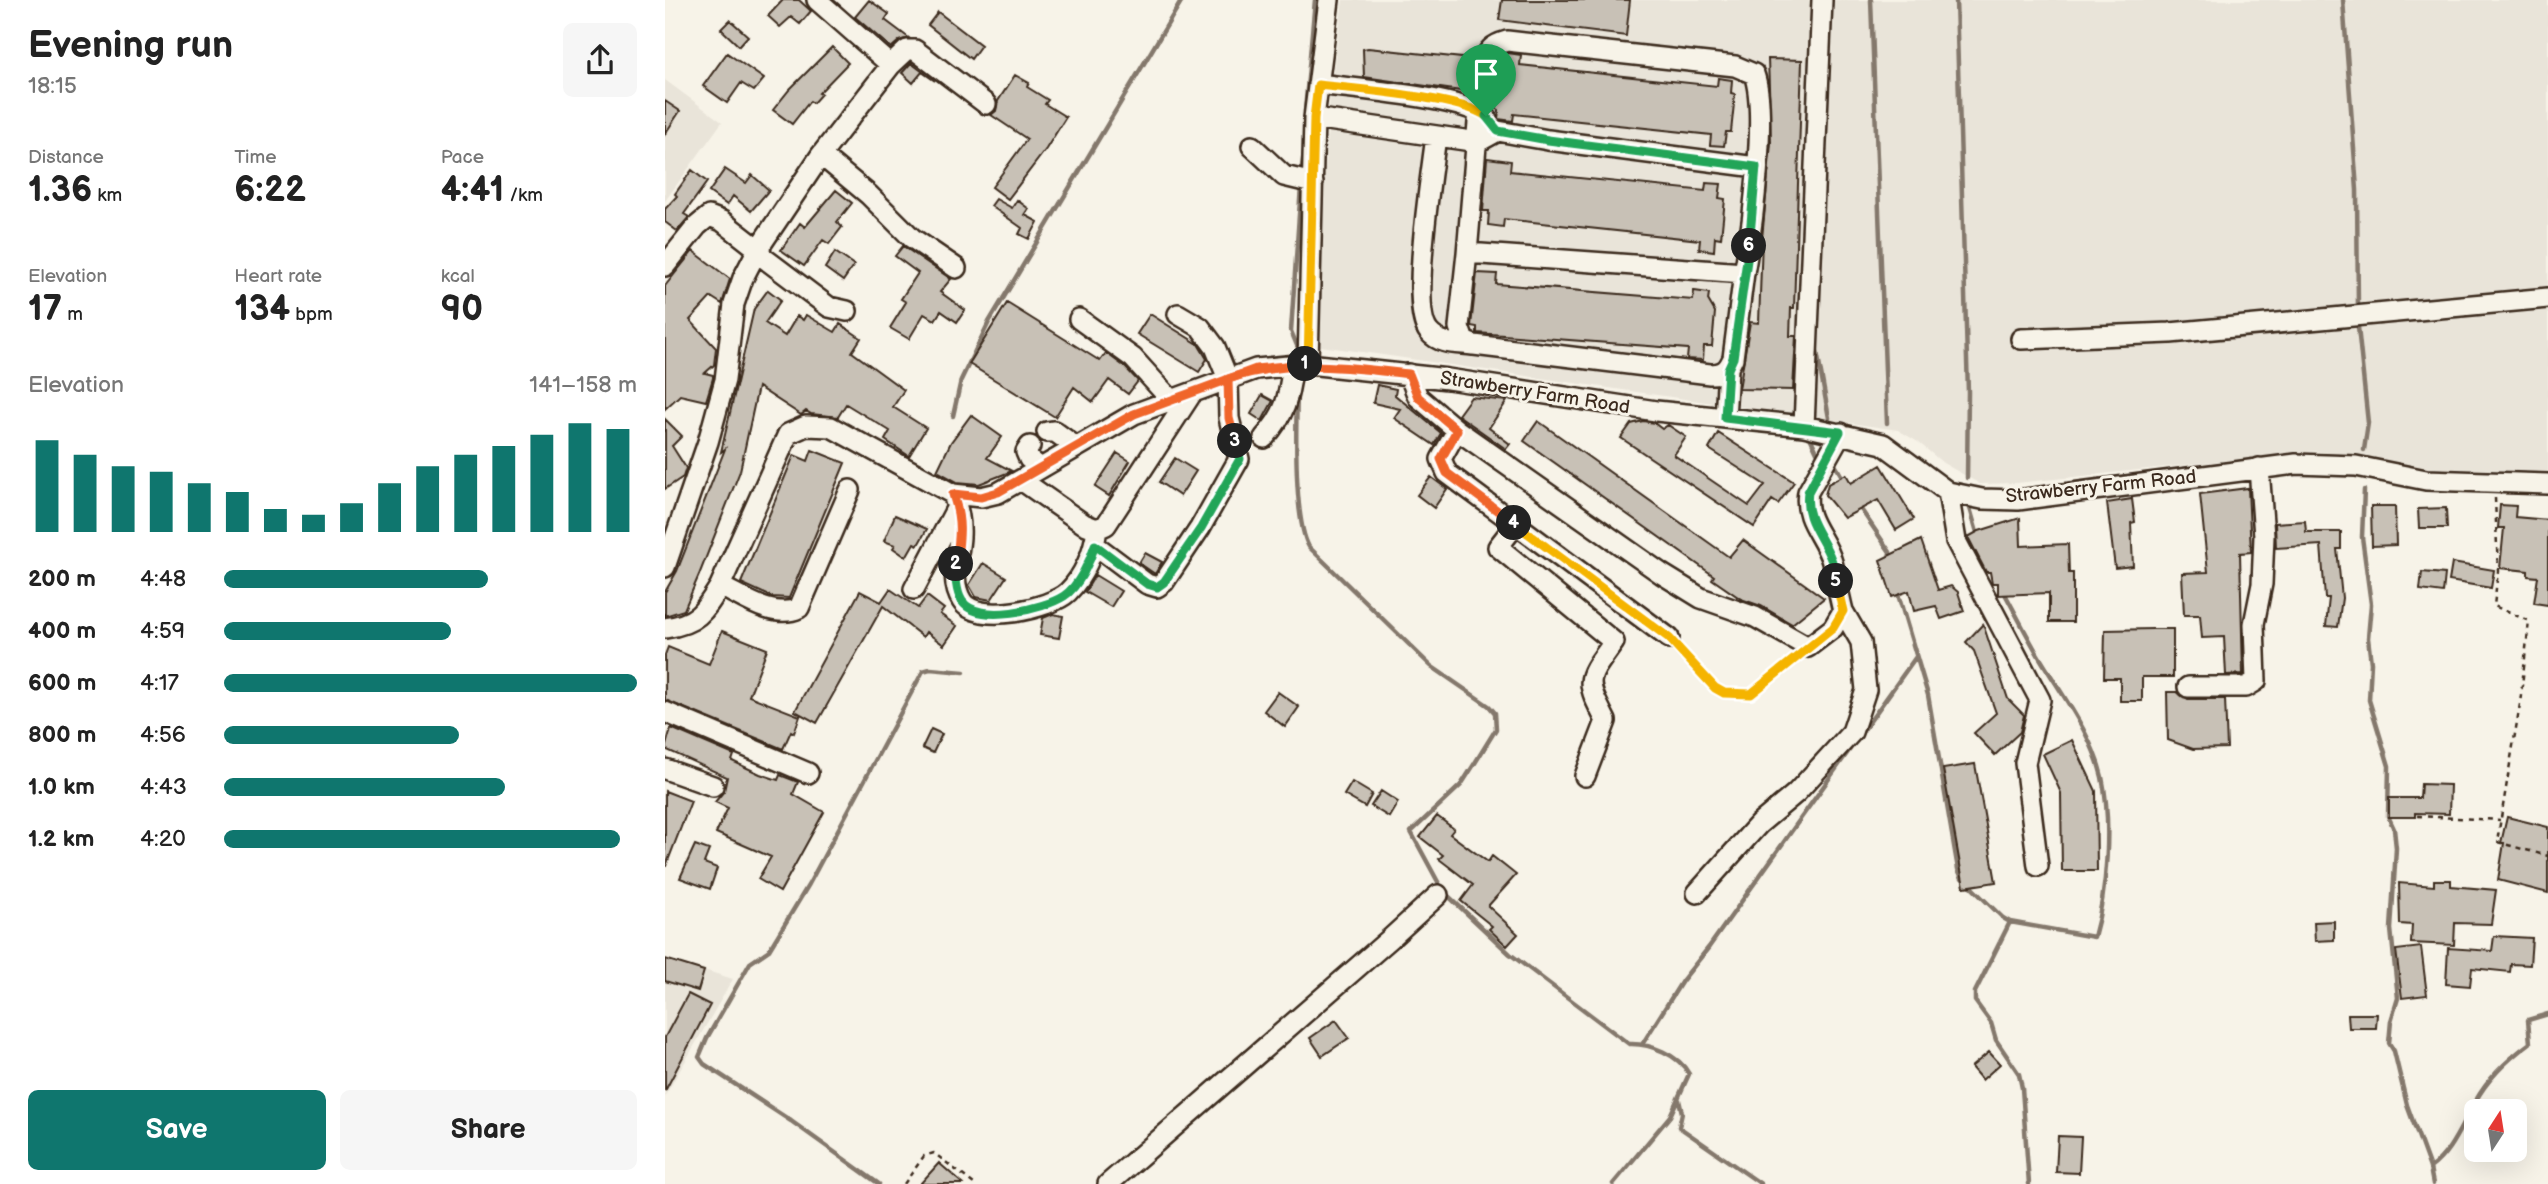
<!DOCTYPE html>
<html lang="en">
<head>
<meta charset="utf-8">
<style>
	body { margin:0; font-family:"Balsamiq Sans",sans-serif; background:#f6f6f6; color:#222; height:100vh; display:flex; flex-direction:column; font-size:26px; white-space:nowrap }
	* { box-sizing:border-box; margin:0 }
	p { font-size:23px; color:#767676 }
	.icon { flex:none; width:38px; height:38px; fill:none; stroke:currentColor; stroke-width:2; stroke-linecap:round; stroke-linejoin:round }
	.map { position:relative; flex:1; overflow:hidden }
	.details { display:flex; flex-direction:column; background:#fff; width:665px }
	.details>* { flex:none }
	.needle { width:46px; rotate:12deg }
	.tools { position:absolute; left:1799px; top:1099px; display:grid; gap:14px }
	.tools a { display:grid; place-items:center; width:63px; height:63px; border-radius:10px; background:#fff; box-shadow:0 7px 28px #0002; font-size:35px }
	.pin { position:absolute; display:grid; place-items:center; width:60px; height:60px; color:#fff; margin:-72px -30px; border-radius:50% 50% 50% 0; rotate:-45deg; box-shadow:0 0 7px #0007 }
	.pin .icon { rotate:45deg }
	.km { position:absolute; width:35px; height:35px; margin:-18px; border-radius:50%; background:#222; color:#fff; font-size:19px; line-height:35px; text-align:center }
	.round { display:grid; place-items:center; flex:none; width:74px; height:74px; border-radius:10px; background:#f6f6f6 }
	.headline { display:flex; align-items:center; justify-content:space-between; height:119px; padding:0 28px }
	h1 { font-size:38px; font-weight:800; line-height:52px }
	.figures { display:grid; grid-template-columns:repeat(3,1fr); gap:10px; height:119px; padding:7px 28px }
	.figures div { display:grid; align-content:center }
	.figures b { font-size:35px; font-weight:800 }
	.figures small { font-size:19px; font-weight:400 }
	.figures p { font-size:19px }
	.chart { height:196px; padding:14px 28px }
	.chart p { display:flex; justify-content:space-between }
	.chart svg { width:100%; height:126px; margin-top:7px; stroke:#0f766e; stroke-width:6 }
	.primary-button { display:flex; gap:14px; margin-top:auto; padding:14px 28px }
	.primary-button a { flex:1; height:80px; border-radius:10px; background:#0f766e; color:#fff; font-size:28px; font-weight:800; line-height:80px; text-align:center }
	.primary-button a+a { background:#f6f6f6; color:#222 }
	ul { padding:0 28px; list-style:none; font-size:23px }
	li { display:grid; grid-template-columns:112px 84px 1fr; align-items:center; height:52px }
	li i { height:18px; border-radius:9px; background:#0f766e }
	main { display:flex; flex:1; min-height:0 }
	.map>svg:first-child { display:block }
	.built { fill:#e9e4d9 }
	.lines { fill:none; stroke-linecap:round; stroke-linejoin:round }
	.stream { stroke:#84786c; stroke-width:4.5 }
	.building { fill:#c8c1b6; stroke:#3b2a1e; stroke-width:2 }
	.minor-casing { stroke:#3b2a1e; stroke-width:24 }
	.path { stroke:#3b2a1e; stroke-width:2.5; stroke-dasharray:5 5; stroke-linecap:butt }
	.minor { stroke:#f7f3e8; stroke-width:19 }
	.split-1-casing { stroke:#fff; stroke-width:14 }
	.split-2-casing { stroke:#fff; stroke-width:14 }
	.split-3-casing { stroke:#fff; stroke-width:14 }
	.split-4-casing { stroke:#fff; stroke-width:14 }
	.split-5-casing { stroke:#fff; stroke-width:14 }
	.split-6-casing { stroke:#fff; stroke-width:14 }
	.split-7-casing { stroke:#fff; stroke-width:14 }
	.split-1 { stroke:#f5b400; stroke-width:9 }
	.split-2 { stroke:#f0652b; stroke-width:9 }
	.split-3 { stroke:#22a559; stroke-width:9 }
	.split-4 { stroke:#f0652b; stroke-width:9 }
	.split-5 { stroke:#f5b400; stroke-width:9 }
	.split-6 { stroke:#22a559; stroke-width:9 }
	.split-7 { stroke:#22a559; stroke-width:9 }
	.labels { text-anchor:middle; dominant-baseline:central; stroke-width:6; stroke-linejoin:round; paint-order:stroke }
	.street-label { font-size:19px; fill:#3b2a1e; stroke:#f7f3e8 }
</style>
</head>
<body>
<main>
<section class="details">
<div class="headline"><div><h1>Evening run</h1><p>18:15</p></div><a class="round"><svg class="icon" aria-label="share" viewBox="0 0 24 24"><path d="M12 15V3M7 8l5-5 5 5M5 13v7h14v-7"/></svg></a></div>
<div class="figures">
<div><p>Distance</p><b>1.36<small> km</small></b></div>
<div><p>Time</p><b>6:22</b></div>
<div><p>Pace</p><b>4:41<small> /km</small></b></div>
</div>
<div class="figures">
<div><p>Elevation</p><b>17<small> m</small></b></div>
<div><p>Heart rate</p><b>134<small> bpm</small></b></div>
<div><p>kcal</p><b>90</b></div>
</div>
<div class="chart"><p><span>Elevation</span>141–158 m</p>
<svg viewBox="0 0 160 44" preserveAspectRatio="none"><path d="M5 44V12M15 44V17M25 44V21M35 44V23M45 44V27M55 44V30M65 44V36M75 44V38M85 44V34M95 44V27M105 44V21M115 44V17M125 44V14M135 44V10M145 44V6M155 44V8"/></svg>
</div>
<ul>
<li><b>200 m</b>4:48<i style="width:64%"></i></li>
<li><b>400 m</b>4:59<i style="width:55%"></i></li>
<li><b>600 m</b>4:17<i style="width:100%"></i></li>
<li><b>800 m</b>4:56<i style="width:57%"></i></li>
<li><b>1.0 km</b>4:43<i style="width:68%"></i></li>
<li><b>1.2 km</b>4:20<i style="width:96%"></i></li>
</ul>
<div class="primary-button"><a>Save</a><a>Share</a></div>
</section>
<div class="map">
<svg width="1883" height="1184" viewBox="0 0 1883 1184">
	<rect width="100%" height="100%" fill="#f7f3e8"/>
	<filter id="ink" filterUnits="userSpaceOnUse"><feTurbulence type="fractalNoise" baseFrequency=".0143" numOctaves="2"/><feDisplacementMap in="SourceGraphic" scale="14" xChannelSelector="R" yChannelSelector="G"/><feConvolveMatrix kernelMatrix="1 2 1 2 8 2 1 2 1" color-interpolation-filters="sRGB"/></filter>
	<g filter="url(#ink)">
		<path class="built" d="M678,0H1883V473L1748,468L1651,451L1352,483L1315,484L1278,463L1253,442L1233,430L649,345L665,93Z
			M0,80L57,122L0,201Z
			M0,958L68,979L0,1096Z"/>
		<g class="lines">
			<path class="stream" d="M1206,0L1222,423
				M1291,0L1303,392L1302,478
				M1678,0L1692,190L1693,310
				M640,111L650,0
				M636,174L639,151
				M1693,327L1703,423L1699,450
				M1151,346L1164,418
				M633,348L626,331L636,186
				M632,393C631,426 629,521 644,547L766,666L824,706L830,713L831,729L810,763L796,785L746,832L778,891L845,954L964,1044C985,1043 1014,1055 1024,1074L1005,1116L948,1184
				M288,416L296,380L324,322L517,0
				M1145,437L1152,452
				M1167,459L1180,482
				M1699,490L1697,537L1706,604L1703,638L1706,663L1704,700L1724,766L1723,816L1729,829L1731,848L1726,929L1733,998L1726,1021L1724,1043L1729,1051L1742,1105L1765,1168L1768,1184
				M1303,501L1313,536
				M1193,505L1225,552L1224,559
				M1232,591L1263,695L1293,869L1297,878L1338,918L1345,922L1429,937C1442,892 1447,823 1437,777C1427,734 1397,695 1375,658C1362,636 1351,614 1339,592
				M1345,922L1310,992V1001L1326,1023L1331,1040L1354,1074L1357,1088L1364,1184
				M978,1043L1017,981L1044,947L1250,658
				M1014,1100L1017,1113L1014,1127L1096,1184
				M1765,1168C1787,1152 1796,1125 1810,1102C1823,1078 1843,1059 1865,1043L1863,1020L1883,1014
				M214,1184L126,1121L39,1064L34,1057L42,1038L85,963L104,950L144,884L258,671L265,669L299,672"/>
		</g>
		<path class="building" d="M118,0H134L146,11L135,24L126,17L115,27L103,16Z
			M204,0L224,14L220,20L244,38L234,41L226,48L190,17Z
			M837,0H965L961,36L834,20Z
			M273,12L316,45L306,59L263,25Z
			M65,20L83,36L74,46L56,29Z
			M167,47L183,63L154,93L156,94L148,103L145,101L127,124L108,110L124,90Z
			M703,48L806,59L803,92L699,77L698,49Z
			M62,53L99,79L89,91L76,83L62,103L38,86Z
			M843,53L856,55L855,65L1052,86L1053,78L1067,80L1066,93L1070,94L1066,132H1061L1059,146L1045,145L1046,135L849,114L848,121L833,119L834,110L827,106L830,66L835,57Z
			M1103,59L1137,60L1129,308H1126L1125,336H1131L1128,390L1074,389L1085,322L1094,323L1097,239L1106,143Z
			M246,63L270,81L257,72L248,83L237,73Z
			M350,75L364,83L362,87L383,100L380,104L401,117L381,149L343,199L327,187L362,139L326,115L331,111L333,101Z
			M0,101L15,111L0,134Z
			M822,158L846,161L845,171L1040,191L1041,183L1056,184L1054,198L1060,199L1056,238L1050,237L1049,251L1034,249L1035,240L839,219L838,227L823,225L824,211H818Z
			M60,169L81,183L87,175L104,190L86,211L68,196L62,205L44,192Z
			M27,170L42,182L19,214L24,217L12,231L0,222V209L12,196L10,194Z
			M171,190L187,203L172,222L177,227L164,244L158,240L139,266L116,250L135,223L140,227Z
			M331,199L347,208L352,200L364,209L360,215L373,222L364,239L354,234L357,228L326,206Z
			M238,246L286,279L275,292L300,310L292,322L276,311L270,320L259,314L244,339L225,328L241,302L236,299L253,273L230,256Z
			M28,251L65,279L57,304L46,297L25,320L51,348L49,365L40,373L48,375V378L41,401L15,395L0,409V286Z
			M170,252L189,265L178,281L160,268Z
			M812,273L832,274L831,284L1028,300L1029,291L1044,293L1043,300L1050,312L1047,346H1039L1038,360L1022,359L1023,349L812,333V327L806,326Z
			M103,290L116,300L100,323L120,336L132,316L138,320L141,315L170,332L175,324L196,338L187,352L239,390L228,407L261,428L244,456L220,440L225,431L181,404L173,417L146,414L141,411L136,415L93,387L75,471L34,575L19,610L0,616V592L12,571L60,449L56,452L89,309Z
			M342,303L435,361L441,353L460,367L473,381L463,394L444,380L428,402L409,387L390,417L304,364Z
			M485,314L533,344L542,359L534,372L472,334Z
			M712,385L731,389L730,395L776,433L769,445L729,418L735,409L708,403Z
			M597,395L608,401L597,421L586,414Z
			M806,397L842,401L824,428L845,444L841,449L793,415Z
			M306,415L337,437L322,458L347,471L314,484L292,482L272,471L286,442Z
			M0,419L17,436L7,446L21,468L18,477L0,489Z
			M873,421L1064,557L1078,540L1159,598L1127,624L1096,606L1076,599L1047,579L1049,576L859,441Z
			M978,421L989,423L997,429L1003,425L1021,437L1009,455L1084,506L1100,485L1044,449L1053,433L1129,482L1113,504L1107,500L1089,527L956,438L966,424Z
			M147,450L180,463L124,598L107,597L76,583L129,455L143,461Z
			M452,453L465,461L444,496L430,487Z
			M510,458L531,471L515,496L494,482Z
			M1216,465L1249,519L1231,530L1213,500L1179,518L1160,495L1163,484L1181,474L1186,483Z
			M766,477L782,489L769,508L752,495Z
			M1583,488L1586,552L1575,553L1578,674L1561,675L1559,637L1537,638L1535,615H1519L1517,573L1543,572L1535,494Z
			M1467,499L1470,522L1466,523L1468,566L1450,568L1442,503Z
			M1835,505L1851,506L1850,517L1883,520V605L1869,603L1873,577L1863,576V571L1835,568L1839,528H1833Z
			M1706,506H1730L1731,545L1707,546Z
			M1781,508L1782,528H1754L1753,509Z
			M230,515L262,529L253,545L249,543L241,557L228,548L230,545L219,541Z
			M1355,518L1356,546L1403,544L1404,573H1408V622H1384V593L1333,595V583H1327L1325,572H1321L1303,537L1314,531Z
			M1640,521L1641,532H1676V549H1672L1677,598L1673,627L1661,626L1664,598H1660L1656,545L1611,548L1610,523Z
			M1256,540L1273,590L1286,586L1293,592L1299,611L1276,619L1271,606L1249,611L1244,591L1227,597L1215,560Z
			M480,553L497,562L490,574L474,563Z
			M318,563L341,577L326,600L311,597L304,585Z
			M1787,563L1829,570L1826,588L1784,581Z
			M1757,572L1780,574L1778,593L1755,590Z
			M430,575L456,591L446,607L420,592Z
			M225,589L253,608L262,596L279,609L275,614L292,626L279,645L261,632L258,637L218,606L152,723L130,711L195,591L216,602Z
			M388,614L398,616L394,638L375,635L378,618Z
			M1318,624L1343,699L1359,715L1355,732L1330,755L1309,733L1331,713L1309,651L1301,642Z
			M1488,629H1508V677H1477V701H1455V678H1439L1440,630Z
			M57,631L102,649L84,696L135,716L129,733L126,731L118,749L0,700V655L3,647L44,664Z
			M613,692L634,707L620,727L599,711Z
			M1502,692H1512L1523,699H1560L1562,748L1528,749L1503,740Z
			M6,728L69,755L67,761L95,774L113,780L115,775L133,782L128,794L159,812L115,892L93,879L106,857L51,833L63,808L50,802L59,791L62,777L0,749Z
			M266,729L277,734L268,753L257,748Z
			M1407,740L1431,791L1432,871H1397L1396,793L1378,754Z
			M1310,764L1331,882L1299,887L1278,769Z
			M687,782L707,794L700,807L679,795Z
			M1756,784L1785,785L1784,814L1750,813V817H1724V798H1755Z
			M0,791L26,801L1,866H0Z
			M716,791L733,802L724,817L706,806Z
			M772,816L789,829L785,834L823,862L827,856L851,875L823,906L853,934L842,946L824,929L827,926L796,901L808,885L774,859L778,855L755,837Z
			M1842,817L1883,827V893L1833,880L1839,843H1836Z
			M30,845L44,850L39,863L52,868L45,889L15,878Z
			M1769,880H1786V886L1831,890L1826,924L1790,923L1789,945L1746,943L1747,925L1735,924L1734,883L1769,886Z
			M1669,921V940L1650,941L1649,922Z
			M1829,936L1867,938L1865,965L1846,964L1845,972L1807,968L1805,986L1781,984L1783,948L1827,951Z
			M1756,947L1762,995L1737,998L1731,950Z
			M0,959L39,971L33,991L0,981Z
			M23,994L45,1005L0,1091V1037Z
			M1683,1014H1712L1711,1028H1684Z
			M671,1020L684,1038L657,1056L645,1038Z
			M1324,1052L1335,1064L1317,1080L1306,1067Z
			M1393,1136L1416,1137L1414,1173L1391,1172Z
			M274,1163L298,1184H255Z"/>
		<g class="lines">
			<g class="minor-casing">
				<path id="minor" d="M842,41L1070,66L1089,74C1103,112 1087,230 1079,273L802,253L818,63C823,50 827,45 842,41Z
					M226,65L242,50H250L321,104
					M653,84C688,89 798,97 821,117
					M649,118L813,142L833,131L883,140L1091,167
					M771,136C767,171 744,309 764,332C775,345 792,343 808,345
					M587,146L619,176L648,183
					M156,155L204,195L247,238L291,268
					M91,252L164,307L182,311
					M802,253L794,327L799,341L809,345L1045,374C1058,374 1063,370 1068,358L1079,273
					M0,266L32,226L44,216L57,221L93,249
					M414,319L468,358L507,401
					M1356,339L1505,333L1883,298
					M643,364L649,118L664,0
					M744,374L753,397L792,430L997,574L1036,598L1090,617L1143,647L1168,628L1178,611C1174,595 1171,578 1167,562C1160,536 1138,521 1143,492L1176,433
					M1060,418L1063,369
					M1139,426L1157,0
					M792,430L776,459L782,473L1004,638
					M382,432L389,431L411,447
					M599,438C622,412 623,398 628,365
					M365,446L361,452L364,459L376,468
					M356,480L419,524L432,529L441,525L527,393
					M1283,492L1291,541L1375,700L1360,763L1373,866
					M288,494C293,509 296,521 295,537C294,558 284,580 297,601C312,625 385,609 403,592C419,576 429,552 432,529
					M851,524L833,547L949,642C921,681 919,678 941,721L920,776
					M430,545L482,584L492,587L499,582L535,528L574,459L564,418L563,379L550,347L535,327L513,314
					M0,567L43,442L60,380L69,304L78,278L93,249L156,155L226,65L152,0
					M55,586C78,597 109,620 134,608L185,490
					M249,589L292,507
					M0,628C32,624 39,612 55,586L123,434L141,426L166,427L288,494L316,497L333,493L469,414L591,369L643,364L783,379L991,411L1139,426L1218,444L1283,492L1317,499L1353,500L1631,464L1691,466L1761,480L1883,484
					M1523,687H1581L1591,681L1589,624L1597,584L1599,536L1594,468
					M0,712L143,773
					M0,769L48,786
					M1032,893L1094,824L1131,793L1187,732L1201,690L1196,642L1178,611
					M443,1184L726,938L773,895"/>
			</g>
			<path class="path" d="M1830,498L1833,571L1829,606L1864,621L1855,704L1832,842L1883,856
				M1015,651C1032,669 1056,707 1086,694C1101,687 1116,669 1129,659
				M1752,816L1835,820
				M239,1184L259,1156L269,1153L309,1184"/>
			<use href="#minor" class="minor"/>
		</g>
	</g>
	<g class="lines" filter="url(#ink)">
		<g class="split-1-casing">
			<path id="split-1" d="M640,364H643L649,118L653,85C686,88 799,98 821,116"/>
		</g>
		<g class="split-2-casing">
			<path id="split-2" d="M291,564C295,536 297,521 288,494L316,497L333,492L469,414L591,369L640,364"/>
		</g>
		<g class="split-3-casing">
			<path id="split-3" d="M291,564C290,574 291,592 297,601C313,625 379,609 399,596C414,586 425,561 430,545L482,584L492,587L499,582L536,528L575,459L570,441"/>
		</g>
		<g class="split-4-casing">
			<path id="split-4" d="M570,441L564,418L563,379C624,358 682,367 744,374L753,397L792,430L776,459L782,473L849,523"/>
		</g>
		<g class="split-5-casing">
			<path id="split-5" d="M849,523L1004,638L1050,688L1059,693L1086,694L1168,628L1178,611L1171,581"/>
		</g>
		<g class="split-6-casing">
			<path id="split-6" d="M1084,246L1068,358L1063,369L1060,418L1175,432L1143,492C1139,520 1157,535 1166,559C1169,566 1169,574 1171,581"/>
		</g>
		<g class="split-7-casing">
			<path id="split-7" d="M821,116L833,131L883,140L1091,167L1084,246"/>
		</g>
		<use href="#split-1" class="split-1"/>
		<use href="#split-2" class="split-2"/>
		<use href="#split-3" class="split-3"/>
		<use href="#split-4" class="split-4"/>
		<use href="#split-5" class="split-5"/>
		<use href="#split-6" class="split-6"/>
		<use href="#split-7" class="split-7"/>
	</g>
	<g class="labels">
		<g class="street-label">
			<text transform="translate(870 393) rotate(9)">Strawberry Farm Road</text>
			<text transform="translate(1436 487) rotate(-6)">Strawberry Farm Road</text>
		</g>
	</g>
</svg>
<div class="tools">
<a><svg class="needle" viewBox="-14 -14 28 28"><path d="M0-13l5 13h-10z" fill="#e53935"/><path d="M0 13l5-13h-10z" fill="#767676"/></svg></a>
</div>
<div class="pin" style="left:821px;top:116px;background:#1e9e55"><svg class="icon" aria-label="arrive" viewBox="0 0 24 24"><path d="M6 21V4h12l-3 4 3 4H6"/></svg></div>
<b class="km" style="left:640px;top:364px">1</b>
<b class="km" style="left:291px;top:564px">2</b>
<b class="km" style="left:570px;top:441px">3</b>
<b class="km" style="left:849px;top:523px">4</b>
<b class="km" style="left:1171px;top:581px">5</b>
<b class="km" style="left:1084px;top:246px">6</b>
</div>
</main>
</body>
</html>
